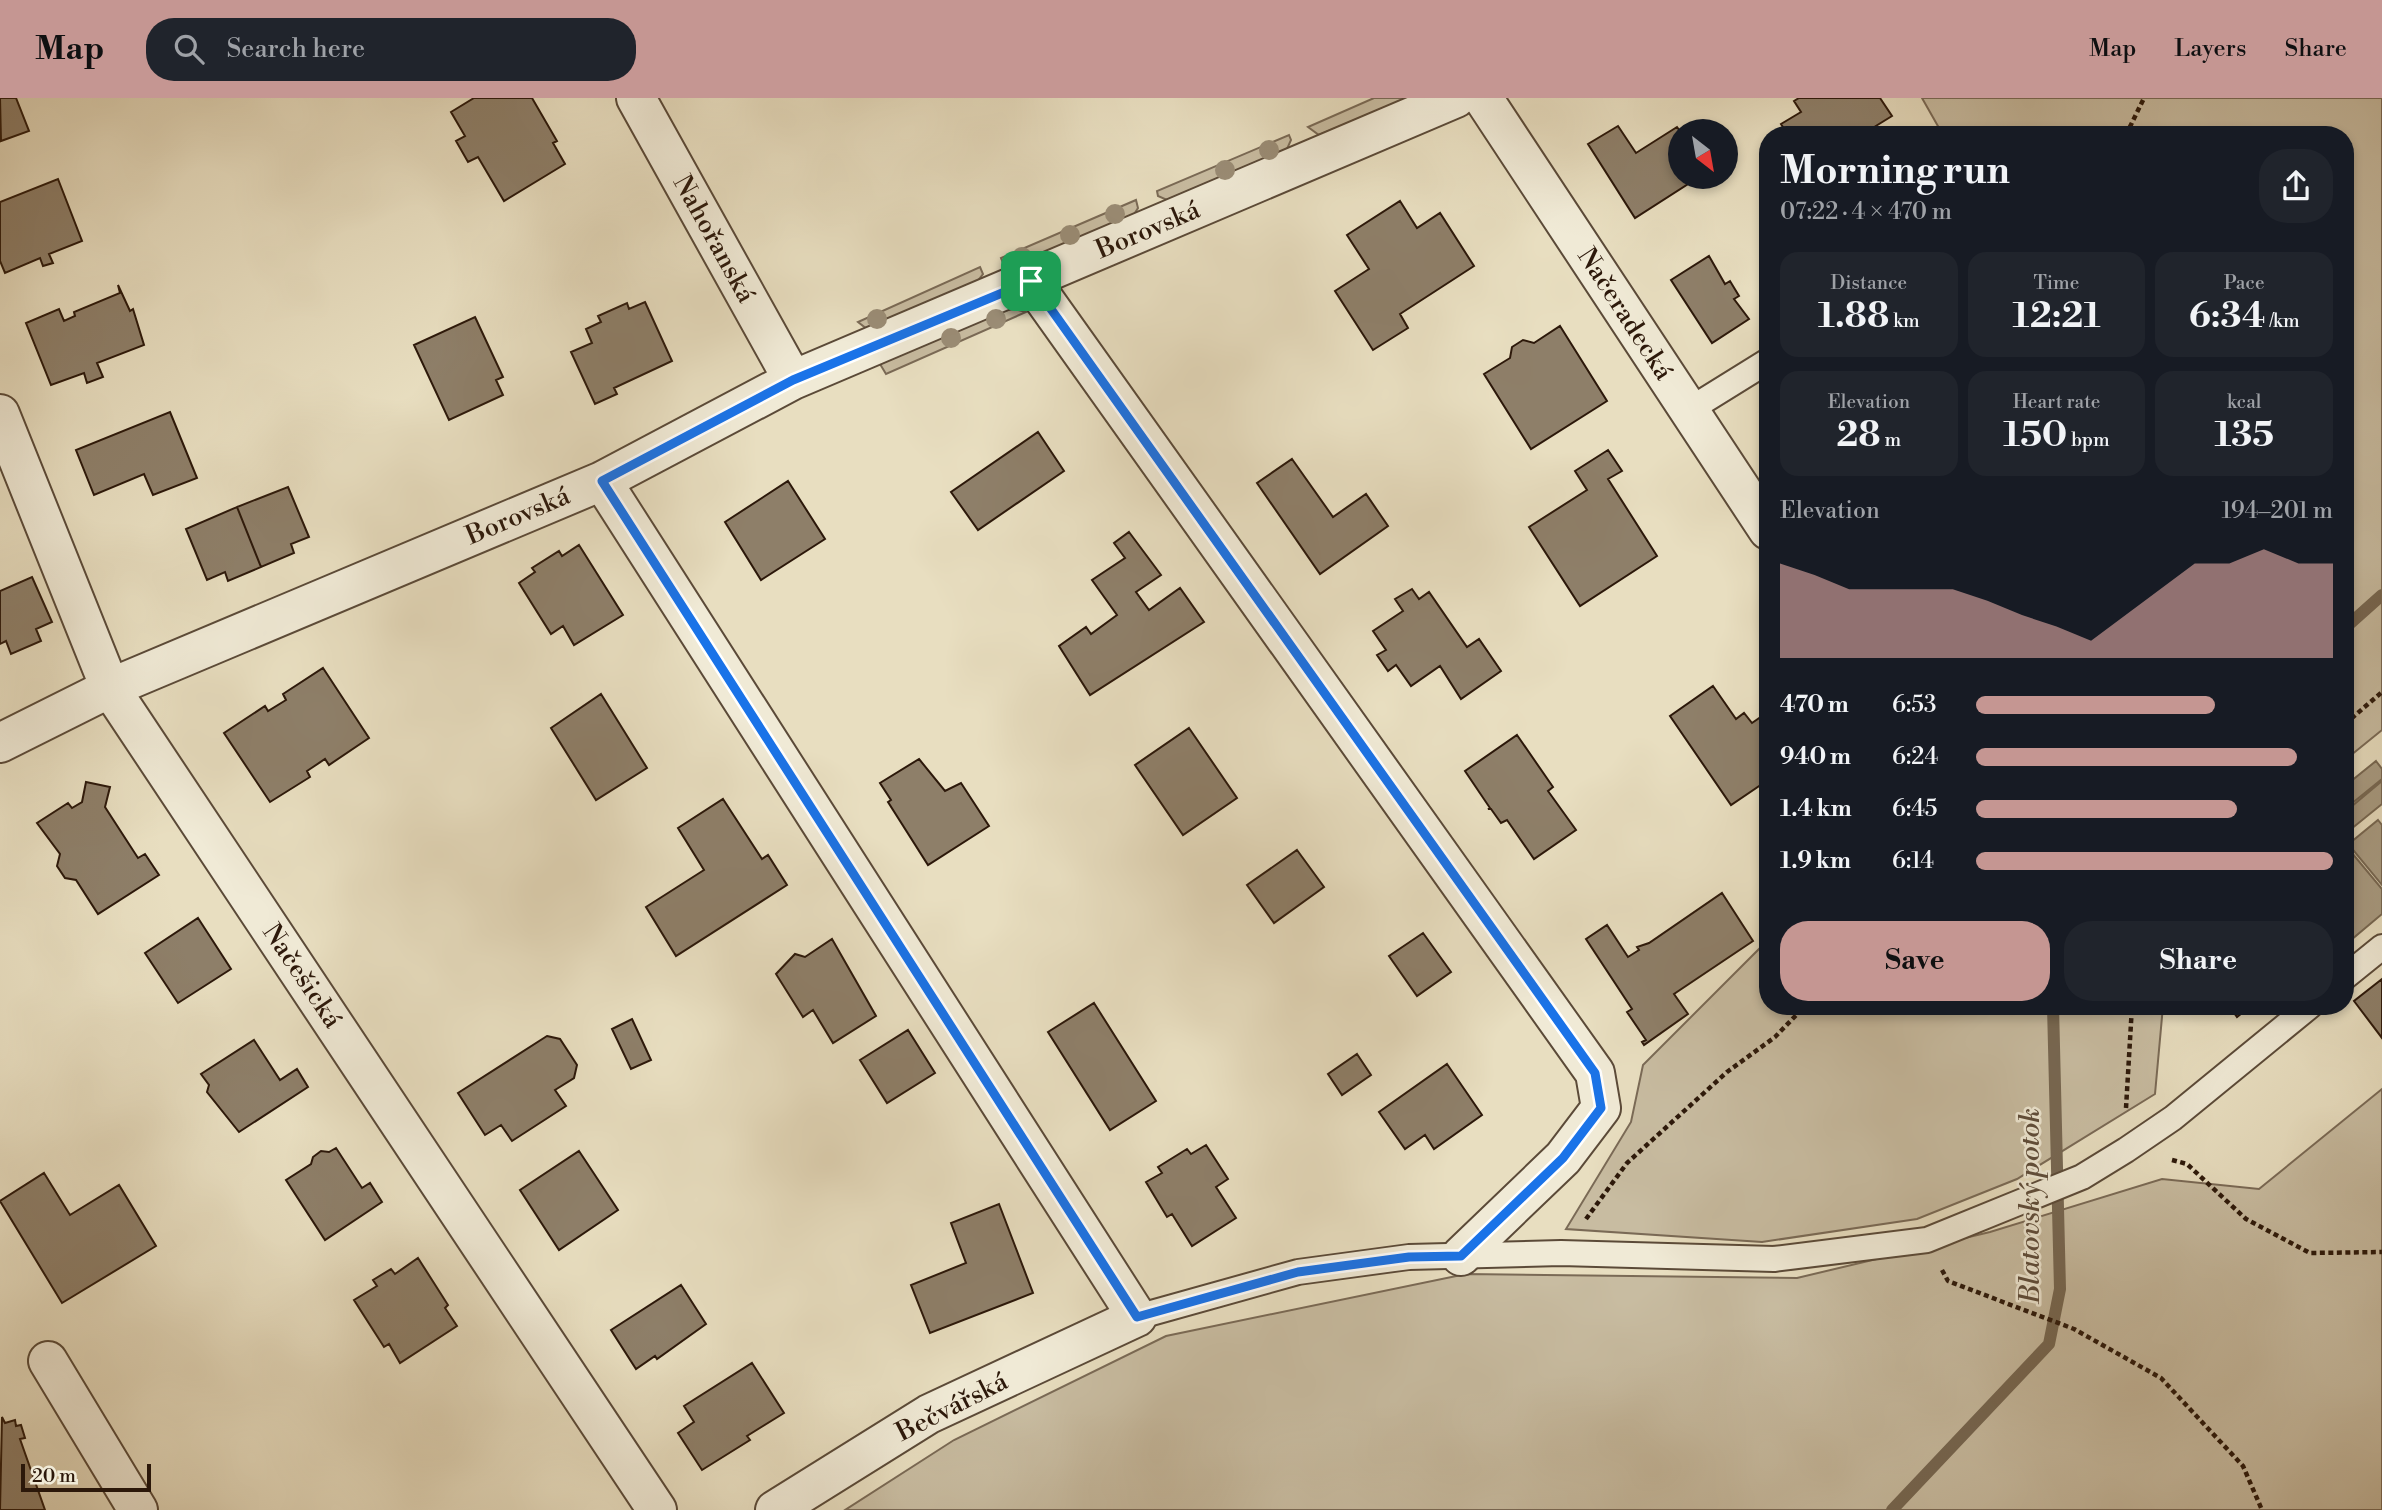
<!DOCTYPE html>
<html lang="en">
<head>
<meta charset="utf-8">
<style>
	body { margin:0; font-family:"Libre Bodoni",serif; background:#20242c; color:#f1f3f6; height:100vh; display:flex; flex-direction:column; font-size:26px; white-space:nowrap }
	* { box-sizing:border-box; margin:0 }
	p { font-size:23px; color:#9ea1a6 }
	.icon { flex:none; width:38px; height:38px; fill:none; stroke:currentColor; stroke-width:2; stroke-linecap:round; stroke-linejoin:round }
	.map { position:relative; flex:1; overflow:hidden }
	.details { position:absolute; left:1759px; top:28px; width:595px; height:889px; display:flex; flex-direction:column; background:#171b24; border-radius:28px; box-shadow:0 4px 10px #0003 }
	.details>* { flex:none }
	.needle { width:46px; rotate:149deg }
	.buttons { position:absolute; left:1668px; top:21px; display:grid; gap:14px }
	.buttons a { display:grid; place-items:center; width:70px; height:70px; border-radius:50%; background:#171b24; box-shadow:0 4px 10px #0003; font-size:35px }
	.scale { position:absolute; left:21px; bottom:18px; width:130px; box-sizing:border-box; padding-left:7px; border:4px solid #2c180a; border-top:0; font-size:19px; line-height:24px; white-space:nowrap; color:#2c180a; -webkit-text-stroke:5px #f0ead6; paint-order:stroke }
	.pin { position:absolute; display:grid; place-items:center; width:60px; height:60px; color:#fff; margin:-30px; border-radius:14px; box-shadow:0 4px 10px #0006 }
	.round { display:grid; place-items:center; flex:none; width:74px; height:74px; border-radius:28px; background:#20242c }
	.headline { display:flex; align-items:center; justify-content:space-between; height:119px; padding:0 21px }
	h1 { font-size:38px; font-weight:700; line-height:52px }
	.figures { display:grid; grid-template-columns:repeat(3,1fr); gap:10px; height:119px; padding:7px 21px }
	.figures div { display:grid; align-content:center; border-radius:18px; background:#20242c; text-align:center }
	.figures b { font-size:35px; font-weight:700 }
	.figures small { font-size:19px; font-weight:400 }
	.figures p { font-size:19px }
	.chart { height:196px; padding:14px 21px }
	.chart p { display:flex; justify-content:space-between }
	.chart svg { width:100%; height:126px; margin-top:7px; fill:#c59692; opacity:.7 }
	.primary-button { display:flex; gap:14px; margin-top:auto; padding:14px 21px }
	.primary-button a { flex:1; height:80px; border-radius:28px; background:#c59692; color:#111; font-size:28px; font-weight:700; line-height:80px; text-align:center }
	.primary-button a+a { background:#20242c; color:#f1f3f6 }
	ul { padding:0 21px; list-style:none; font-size:23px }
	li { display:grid; grid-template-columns:112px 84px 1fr; align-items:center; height:52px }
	li i { height:18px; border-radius:9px; background:#c59692 }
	header { display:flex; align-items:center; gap:42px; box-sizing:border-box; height:98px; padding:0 35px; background:#c59692; color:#111 }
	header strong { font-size:33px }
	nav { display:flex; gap:38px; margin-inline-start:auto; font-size:24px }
	.search { width:490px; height:63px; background:#20242c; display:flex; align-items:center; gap:18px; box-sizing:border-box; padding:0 24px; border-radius:28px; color:#9ea1a6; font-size:26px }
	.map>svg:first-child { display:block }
	.green { fill:#c8bca1; stroke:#7a6a56; stroke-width:2 }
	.water { fill:#a89b82; stroke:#766752; stroke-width:2 }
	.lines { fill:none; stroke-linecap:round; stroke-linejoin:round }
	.stream { stroke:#766752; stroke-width:12 }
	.building { fill:#8e7f69; stroke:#2c180a; stroke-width:2 }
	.service-casing { stroke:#5b4a38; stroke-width:28 }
	.minor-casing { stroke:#5b4a38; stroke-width:42 }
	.path { stroke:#2c180a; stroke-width:4.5; stroke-dasharray:5 3.5; stroke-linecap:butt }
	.service { stroke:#f0ead6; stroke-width:24 }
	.minor { stroke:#f0ead6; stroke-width:38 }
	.tree { fill:#9a8c75 }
	.route-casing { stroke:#fff; stroke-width:14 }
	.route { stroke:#1a73e8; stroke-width:9 }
	.labels { text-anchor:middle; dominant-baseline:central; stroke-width:5; stroke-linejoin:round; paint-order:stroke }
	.street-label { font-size:26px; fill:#2c180a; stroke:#f0ead6 }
	.water-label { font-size:28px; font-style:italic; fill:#5e4c3a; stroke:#f0ead6 }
</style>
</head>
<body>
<header>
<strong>Map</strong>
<div class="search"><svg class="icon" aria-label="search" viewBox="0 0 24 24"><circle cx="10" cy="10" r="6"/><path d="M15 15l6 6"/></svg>Search here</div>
<nav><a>Map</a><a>Layers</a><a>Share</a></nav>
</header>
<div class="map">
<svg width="2382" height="1412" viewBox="0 0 2382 1412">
	<rect width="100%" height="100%" fill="#e8dec0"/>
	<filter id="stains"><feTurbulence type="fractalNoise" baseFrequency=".00286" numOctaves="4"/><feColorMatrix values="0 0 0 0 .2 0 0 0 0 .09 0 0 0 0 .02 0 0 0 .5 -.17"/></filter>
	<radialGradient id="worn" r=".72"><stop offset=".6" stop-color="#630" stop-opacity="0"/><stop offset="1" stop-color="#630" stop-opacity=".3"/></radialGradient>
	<path class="green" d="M1374,0H1407L1319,37L1308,29Z
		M1922,0H2382V632L2345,662V37H1943Z
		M1289,37L1291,42L1287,51L1167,102L1158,98L1157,93Z
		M1136,102L1138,110L1133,118L1014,168L1003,165L1001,160Z
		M980,169L983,176L976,185L867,231L858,224Z
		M1014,211L1026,214L886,276L880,266L997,214Z
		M1767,843L1768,908H2163L2155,996L2017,1081L1917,1121L1762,1144L1566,1131L1631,1024L1643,967Z
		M2382,991V1412H845L954,1342L1166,1238L1466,1176L1797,1180L1990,1134L2162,1081L2259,1091Z"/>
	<path class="water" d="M2376,663L2382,671V681L2345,711V688Z
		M2382,683V706L2345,736V714Z
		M2378,722L2382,727V787L2354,753L2352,755L2382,791V816L2345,847V749Z"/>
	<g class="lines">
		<path class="stream" d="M2345,530L2382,497
			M1892,1412L2049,1246L2060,1191L2053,908"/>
	</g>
	<path class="building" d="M0,0H16L29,33L1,43Z
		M474,0H532L557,43L553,45L565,66L504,103L478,59L468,64L456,43L465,38L451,14Z
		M1799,0H1880L1892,18L1871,31L1875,37H1788L1781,26L1801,14L1794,3Z
		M1618,28L1636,55L1677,29L1680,33V79H1699L1635,120L1588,46Z
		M58,81L82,143L49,156L53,165L43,168L40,160L5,175L0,163V104Z
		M1400,103L1417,130L1440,115L1474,168L1400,216L1408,230L1373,252L1335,193L1369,171L1347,137Z
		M1709,158L1725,186L1730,183L1739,198L1734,201L1749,221L1712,245L1671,182Z
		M118,187L130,213L133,211L144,247L97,265L103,279L87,285L84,275L51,287L26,225L59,211L64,223L75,218L74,214L120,195Z
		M645,204L672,263L614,290L617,296L595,306L571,254L592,245L586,231L601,224L598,218L627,205L629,211Z
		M475,219L503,279L496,282L503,297L449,322L414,247Z
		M1560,228L1607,303L1531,351L1484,276L1510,260L1512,249L1523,242L1534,245Z
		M170,314L197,380L153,397L144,376L94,397L76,352Z
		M1038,334L1064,373L978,432L951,394Z
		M1608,352L1622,373L1608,381L1657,458L1580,508L1529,429L1587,392L1575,373Z
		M1292,361L1333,419L1366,396L1388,428L1320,476L1257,385Z
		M788,383L825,441L761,482L725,424Z
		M288,389L309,439L291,446L294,455L261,469L237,409Z
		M237,409L261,469L228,483L225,474L207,482L186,431Z
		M1129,434L1161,477L1136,494L1149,512L1180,490L1204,524L1090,597L1059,548L1086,529L1091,536L1117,517L1092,482L1125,460L1114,445Z
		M579,447L623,517L574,547L563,528L551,536L519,485L535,474L532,470L559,453L562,458Z
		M32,479L52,524L36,531L41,543L11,556L6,543L0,546V493Z
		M1412,491L1419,501L1429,494L1467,549L1479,541L1501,573L1461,601L1440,568L1411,588L1396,567L1388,573L1377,557L1386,552L1373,533L1403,513L1395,501Z
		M323,570L369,640L329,667L325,661L307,673L310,679L270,704L224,635L265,608L268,613L286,602L283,596Z
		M1713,588L1736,621L1744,615L1752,625L1768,614V682L1731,707L1670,618Z
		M601,596L647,670L596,702L551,630Z
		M1189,630L1237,700L1183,737L1135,667Z
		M1517,637L1553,689L1548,693L1576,732L1534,761L1507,722L1501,725L1491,711H1488L1490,710L1465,673Z
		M919,661L945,693L961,685L989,728L928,767L888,704L891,702L880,685Z
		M86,684L110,689L105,709L138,760L145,756L159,777L98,816L76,782L65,780L57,768L60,756L37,725L68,705L72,710L82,704Z
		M723,701L762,761L768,757L787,787L676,858L646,809L704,772L678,730Z
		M1297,752L1324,789L1274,825L1247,787Z
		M1722,795L1753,843L1674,896L1688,916L1644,947L1642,944L1646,942L1627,914L1632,911L1586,841L1607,827L1628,859L1639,852L1637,849L1649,845Z
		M198,820L231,871L178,905L145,855Z
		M1423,835L1451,874L1417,898L1389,858Z
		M832,841L876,918L833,945L813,912L803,919L776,876L795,856L805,859Z
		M2382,881V940L2354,903Z
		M1094,905L1156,1003L1110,1032L1048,934Z
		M2229,908H2251L2237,919Z
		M632,921L651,962L631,971L612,931Z
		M908,932L935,975L887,1005L860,962Z
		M547,938L560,941L577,967L574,980L555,992L566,1008L512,1043L501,1027L485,1037L458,995Z
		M254,942L280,982L297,971L308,989L239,1034L207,994L209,987L201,976Z
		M1357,956L1371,977L1342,997L1328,976Z
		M1447,966L1482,1017L1434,1051L1425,1037L1405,1051L1379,1014Z
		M1206,1047L1228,1081L1216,1089L1236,1120L1192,1148L1172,1116L1167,1119L1146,1084L1162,1075L1158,1069L1187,1051L1191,1056Z
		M336,1050L362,1090L370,1085L382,1104L325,1142L286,1082L311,1066L313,1059L321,1053L329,1054Z
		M579,1053L618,1112L559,1152L520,1092Z
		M44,1075L70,1117L119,1087L156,1148L62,1205L0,1103Z
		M999,1106L1033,1195L930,1235L911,1187L966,1165L951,1125Z
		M418,1160L448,1207L445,1210L457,1228L400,1265L389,1246L384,1249L354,1202L377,1188L373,1182L391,1171L395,1176Z
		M681,1187L706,1226L657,1261L655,1258L636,1271L611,1232Z
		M752,1265L784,1315L747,1338L750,1342L702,1372L678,1335L694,1324L684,1308Z
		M2,1319L5,1325L15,1322L16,1328L21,1327L25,1340L20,1341L45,1412H0Z"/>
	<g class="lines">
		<g class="service-casing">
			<path id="service" d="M1689,312L1768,263
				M2345,879L2382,849
				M1137,1219L1298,1174L1409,1159L1561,1155L1774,1161L1927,1142L2082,1079L2126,1052L2173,1020L2310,908"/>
		</g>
		<g class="minor-casing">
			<path id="minor" d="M636,0L793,282
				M1483,0L1768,432
				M1031,183L1595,975L1601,1010L1563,1060L1461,1158
				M0,316L110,590L657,1412
				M602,383L1137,1219L929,1316L775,1412
				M0,645L110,590L602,383L793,282L1456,0
				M48,1263L138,1412"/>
		</g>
		<path class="path" d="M2126,37L2144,0
			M2345,626L2382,594
			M2126,1010L2132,908
			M2172,1062L2187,1066L2246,1121L2310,1155L2382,1154
			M1586,1121L1627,1065L1727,974L1775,939L1805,908
			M1942,1172L1948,1183L2074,1231L2161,1280L2243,1368L2262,1412"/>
		<use href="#service" class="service"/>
		<use href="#minor" class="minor"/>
	</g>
	<g class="tree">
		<circle cx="1269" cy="52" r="10"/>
		<circle cx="1225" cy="72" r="10"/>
		<circle cx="1115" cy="116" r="10"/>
		<circle cx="1070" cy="137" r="10"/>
		<circle cx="1022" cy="159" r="10"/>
		<circle cx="877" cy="221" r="10"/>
		<circle cx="996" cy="221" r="10"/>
		<circle cx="951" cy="240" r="10"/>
	</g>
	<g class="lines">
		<g class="route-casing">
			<path id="route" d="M1031,183L1595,975L1601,1010L1563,1060L1461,1158L1409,1159L1298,1174L1137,1219L602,383L793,282Z"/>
		</g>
		<use href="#route" class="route"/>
	</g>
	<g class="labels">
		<g class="street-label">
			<text transform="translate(1148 132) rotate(-23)">Borovská</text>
			<text transform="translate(714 141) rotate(61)">Nahořanská</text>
			<text transform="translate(1625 216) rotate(57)">Načeradecká</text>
			<text transform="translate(518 418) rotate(-23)">Borovská</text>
			<text transform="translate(302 878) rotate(56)">Načešická</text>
			<text transform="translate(952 1309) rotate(-27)">Bečvářská</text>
		</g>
		<g class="water-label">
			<text transform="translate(2030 1108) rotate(-90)">Blatovský potok</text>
		</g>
	</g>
	<rect width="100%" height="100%" filter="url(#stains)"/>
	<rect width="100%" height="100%" fill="url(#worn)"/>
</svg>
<div class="buttons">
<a><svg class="needle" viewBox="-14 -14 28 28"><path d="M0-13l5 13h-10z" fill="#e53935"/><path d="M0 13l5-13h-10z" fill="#9ea1a6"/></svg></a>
</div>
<div class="scale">20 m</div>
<div class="pin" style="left:1031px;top:183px;background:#1e9e55"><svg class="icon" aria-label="arrive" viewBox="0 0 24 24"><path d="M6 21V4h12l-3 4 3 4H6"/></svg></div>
<section class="details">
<div class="headline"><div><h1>Morning run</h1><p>07:22 · 4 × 470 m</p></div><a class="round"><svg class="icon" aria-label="share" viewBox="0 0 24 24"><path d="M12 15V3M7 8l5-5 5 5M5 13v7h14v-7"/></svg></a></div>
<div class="figures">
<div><p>Distance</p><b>1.88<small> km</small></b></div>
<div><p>Time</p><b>12:21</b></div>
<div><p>Pace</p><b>6:34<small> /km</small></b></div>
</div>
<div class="figures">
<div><p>Elevation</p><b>28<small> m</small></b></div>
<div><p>Heart rate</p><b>150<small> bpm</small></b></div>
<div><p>kcal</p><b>135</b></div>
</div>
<div class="chart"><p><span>Elevation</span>194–201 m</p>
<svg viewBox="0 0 160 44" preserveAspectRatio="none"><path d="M0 44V11L10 15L20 20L30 20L40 20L50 20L60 24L70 29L80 33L90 38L100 29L110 20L120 11L130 11L140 6L150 11L160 11V44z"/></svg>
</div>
<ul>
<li><b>470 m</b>6:53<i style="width:67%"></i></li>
<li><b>940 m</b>6:24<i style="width:90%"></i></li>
<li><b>1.4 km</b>6:45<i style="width:73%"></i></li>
<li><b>1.9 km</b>6:14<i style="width:100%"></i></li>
</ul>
<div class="primary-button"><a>Save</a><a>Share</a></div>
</section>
</div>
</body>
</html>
